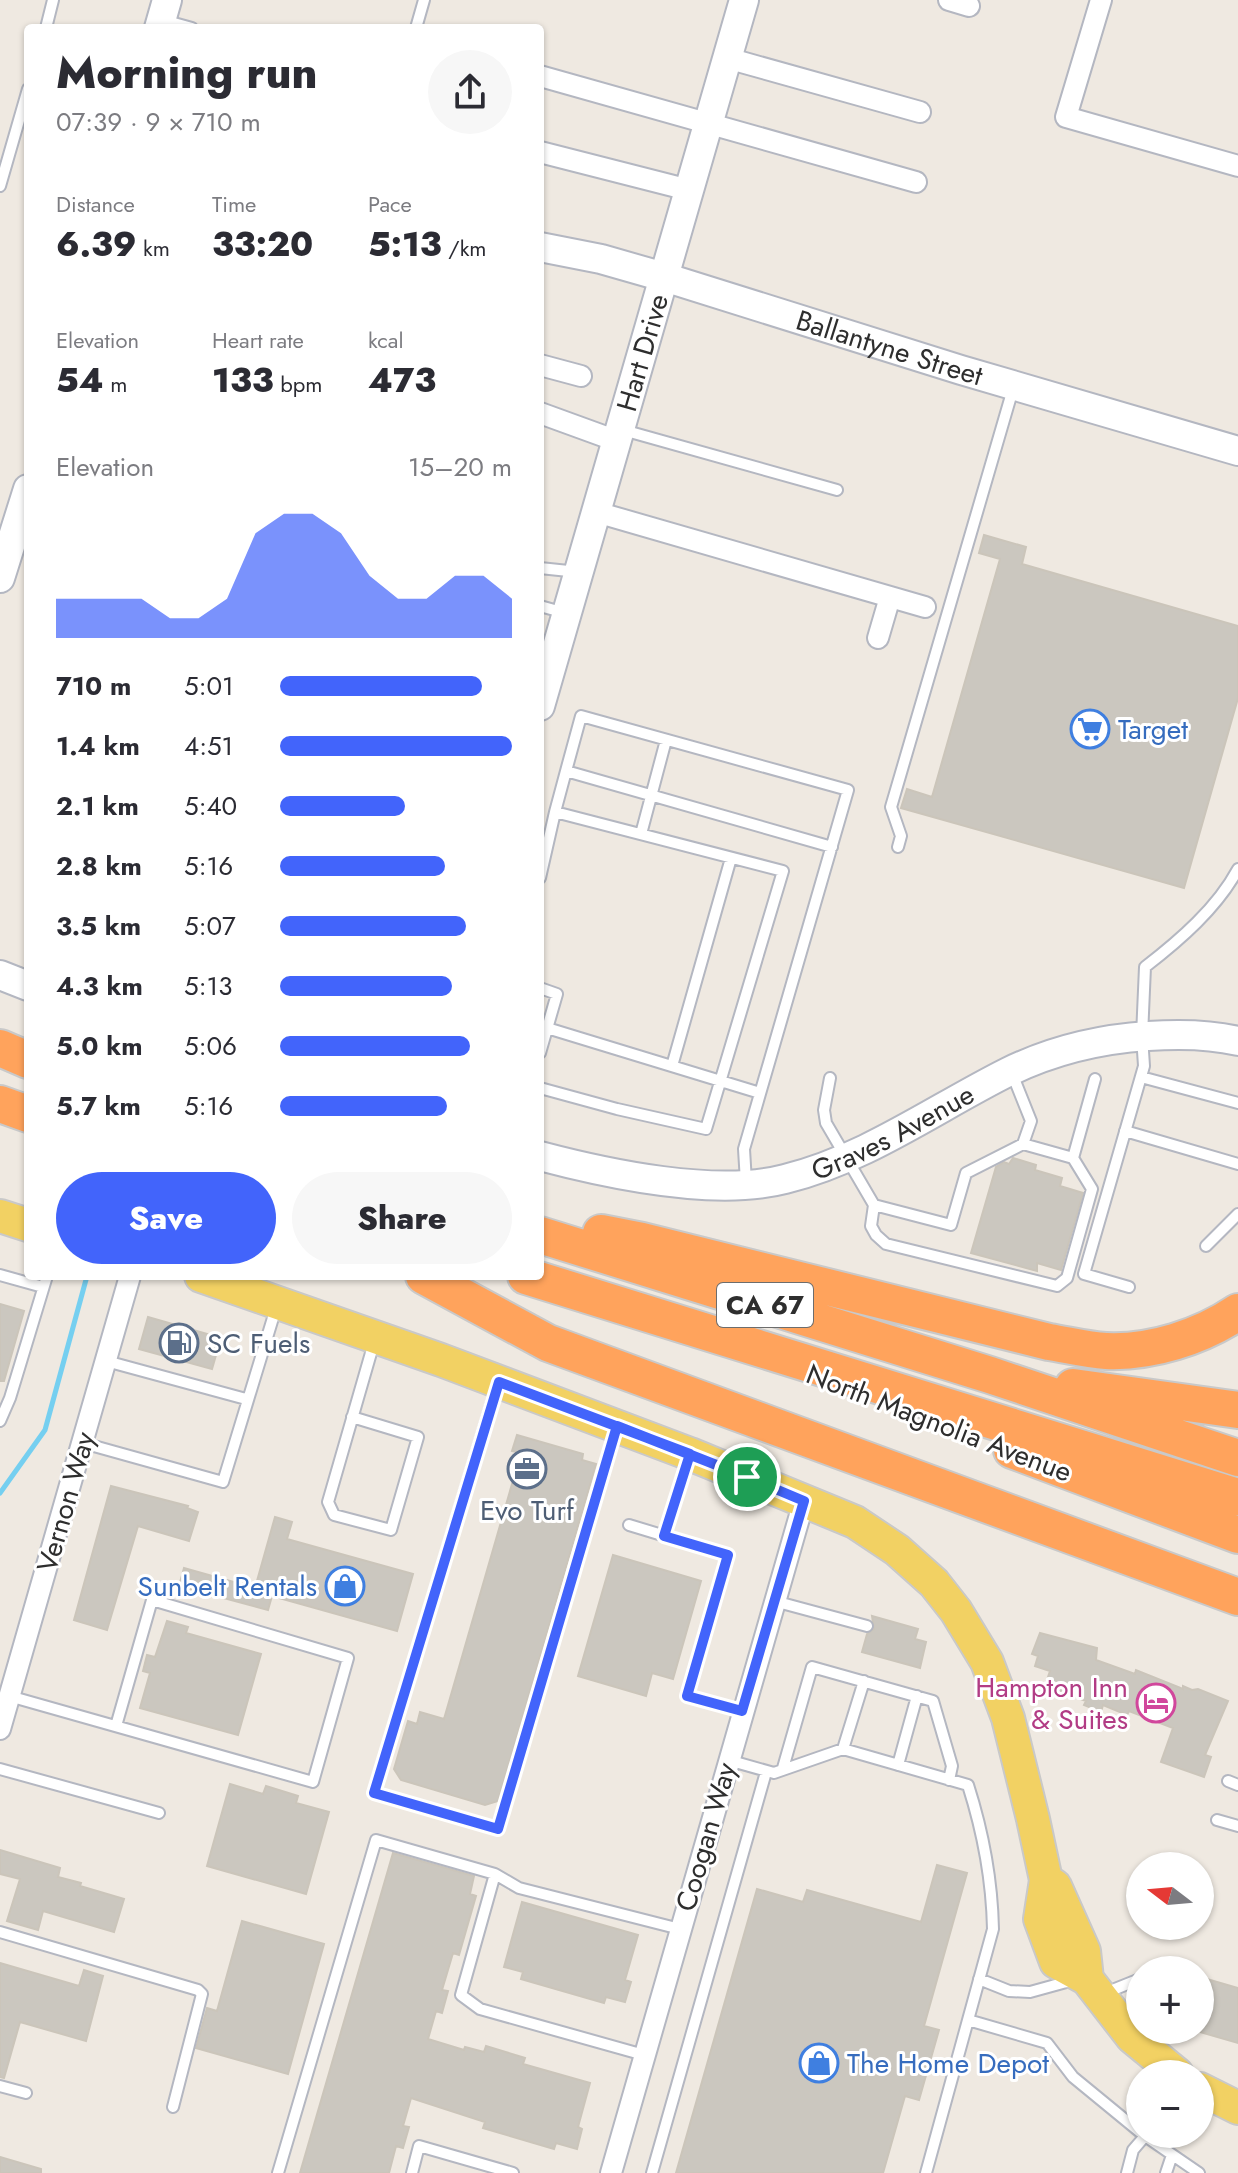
<!DOCTYPE html>
<html lang="en">
<head>
<meta charset="utf-8">
<style>
	body { margin:0; font-family:Jost,sans-serif; background:#f7f7f7; color:#2b2b33; height:100vh; display:flex; flex-direction:column; font-size:30px; white-space:nowrap }
	* { box-sizing:border-box; margin:0 }
	p { font-size:26px; color:#7c7c81 }
	.icon { flex:none; width:44px; height:44px; fill:none; stroke:currentColor; stroke-width:2; stroke-linecap:round; stroke-linejoin:round }
	.map { position:relative; flex:1; overflow:hidden }
	.panel { position:absolute; left:24px; top:24px; width:520px; height:1256px; display:flex; flex-direction:column; background:#fff; border-radius:8px; box-shadow:0 2px 6px #0004 }
	.panel>* { flex:none }
	.needle { width:52px; rotate:286deg }
	.controls { position:absolute; left:1126px; top:1852px; display:grid; gap:16px }
	.controls a { display:grid; place-items:center; width:88px; height:88px; border-radius:50%; background:#fff; box-shadow:0 2px 6px #0004; font-size:40px }
	.pin { position:absolute; display:grid; place-items:center; width:68px; height:68px; color:#fff; margin:-34px; border:4px solid #fff; border-radius:50%; box-shadow:0 2px 8px #0007 }
	.round { display:grid; place-items:center; flex:none; width:84px; height:84px; border-radius:42px; background:#f7f7f7 }
	.overview { display:flex; align-items:center; justify-content:space-between; height:136px; padding:0 32px }
	h1 { font-size:44px; font-weight:800; line-height:60px }
	.metrics { display:grid; grid-template-columns:repeat(3,1fr); gap:12px; height:136px; padding:8px 32px }
	.metrics div { display:grid; align-content:center }
	.metrics b { font-size:34px; font-weight:800 }
	.metrics small { font-size:22px; font-weight:400 }
	.metrics p { font-size:22px }
	.chart { height:224px; padding:16px 32px }
	.chart p { display:flex; justify-content:space-between }
	.chart svg { width:100%; height:144px; margin-top:8px; fill:#4264fb; opacity:.7 }
	.primary-button { display:flex; gap:16px; margin-top:auto; padding:16px 32px }
	.primary-button a { flex:1; height:92px; border-radius:48px; background:#4264fb; color:#fff; font-size:32px; font-weight:800; line-height:92px; text-align:center }
	.primary-button a+a { background:#f7f7f7; color:#2b2b33 }
	ul { padding:0 32px; list-style:none; font-size:26px }
	li { display:grid; grid-template-columns:128px 96px 1fr; align-items:center; height:60px }
	li i { height:20px; border-radius:10px; background:#4264fb }
	.map>svg:first-child { display:block }
	.lines { fill:none; stroke-linecap:round; stroke-linejoin:round }
	.stream { stroke:#75cff0; stroke-width:5 }
	.building { fill:#cbc7bf; stroke:#cbc5ba; stroke-width:2 }
	.lane-casing { stroke:#b4b7c1; stroke-width:14 }
	.street-casing { stroke:#b4b7c1; stroke-width:24 }
	.secondary-casing { stroke:#b4b7c1; stroke-width:32 }
	.primary-casing { stroke:#c9c9c9; stroke-width:36 }
	.highway-casing { stroke:#c9c9c9; stroke-width:40 }
	.lane { stroke:#fff; stroke-width:10 }
	.street { stroke:#fff; stroke-width:20 }
	.secondary { stroke:#fff; stroke-width:28 }
	.primary { stroke:#f2d163; stroke-width:32 }
	.highway { stroke:#ffa35c; stroke-width:36 }
	.route-casing { stroke:#fff; stroke-width:16 }
	.route { stroke:#4264fb; stroke-width:10 }
	.labels { text-anchor:middle; dominant-baseline:central; stroke-width:6; stroke-linejoin:round; paint-order:stroke }
	.shield { fill:#fff; stroke:#6d6d6d; stroke-width:2 }
	.shield-label { font-size:26px; font-weight:bold; fill:#2e2e2e }
	.street-label { font-size:28px; fill:#2e2e2e; stroke:#fff }
	.shop-label { font-size:28px; fill:#366cbe; stroke:#fff; text-anchor:start }
	.service-label { font-size:28px; fill:#4e5e75; stroke:#fff; text-anchor:start }
	.hotel-label { font-size:28px; fill:#b23c85; stroke:#fff; text-anchor:end }
</style>
</head>
<body>
<div class="map">
<svg width="1238" height="2173" viewBox="0 0 1238 2173">
	<rect width="100%" height="100%" fill="#efe9e1"/>
	<g class="lines">
		<path class="stream" d="M0,1493L45,1430L87,1276"/>
	</g>
	<path class="building" d="M984,535L1026,547L1022,564L1238,626V698L1184,888L901,808L907,789L932,797L1000,559L979,553Z
		M1013,1158L1036,1165L1035,1170L1062,1178L1060,1186L1083,1193L1061,1270L1037,1263V1271L971,1253L996,1167L1004,1162L1009,1164Z
		M0,1304L24,1311L4,1381H0Z
		M148,1317L221,1338L212,1369L139,1349Z
		M517,1435L583,1454L582,1460L596,1464L498,1801L485,1805L401,1780L394,1769L408,1721L417,1724L420,1712L444,1719L521,1453L512,1451Z
		M111,1486L188,1506L187,1508L198,1512L189,1541L138,1526L107,1630L74,1620Z
		M275,1517L292,1522L287,1539L413,1574L397,1631L272,1596L268,1610L179,1586L184,1568L255,1588Z
		M613,1555L701,1581L673,1679L652,1673L646,1696L578,1676Z
		M872,1616L918,1629L915,1639L926,1642L920,1668L862,1652L867,1634L874,1629Z
		M167,1621L188,1627L186,1633L261,1654L238,1735L140,1708L150,1673L143,1671L147,1655L155,1657Z
		M1040,1633L1097,1648L1096,1660L1135,1674L1136,1670L1183,1689V1686L1192,1690L1198,1689L1228,1701L1205,1755L1211,1757L1204,1777L1161,1762L1173,1728L1129,1711L1127,1715L1103,1705L1101,1712L1084,1705L1086,1701L1045,1686L1050,1671L1035,1666L1038,1656L1032,1654Z
		M230,1784L263,1794L266,1786L298,1796L296,1803L329,1812L306,1894L207,1866Z
		M0,1850L60,1868L58,1877L81,1883L80,1886L124,1899L114,1932L43,1911L38,1930L7,1921L20,1879L0,1874Z
		M393,1853L474,1876L470,1894L476,1896L459,1955L453,1953L442,1990L448,1991L442,2013L436,2011L428,2039L464,2050L465,2047L484,2052L486,2046L525,2058L523,2064L590,2083L578,2127L582,2129L577,2149L556,2143L554,2149L483,2128L485,2122L411,2098L403,2126L409,2127L403,2148L396,2146L389,2173H300Z
		M937,1865L967,1873L924,2026L939,2030L919,2100L905,2096L883,2173H676L757,1889L803,1902L807,1890L921,1922Z
		M522,1902L638,1935L625,1980L631,1982L625,2002L606,1997L604,2003L521,1979L523,1972L504,1967Z
		M242,1921L324,1944L288,2074L196,2048L207,2008L217,2011Z
		M0,1963L79,1986L84,1970L103,1976L86,2041L20,2022L4,2078L0,2077Z
		M1200,1977L1238,1988V2043L1200,2032Z
		M0,2157L41,2169V2173H0Z"/>
	<g class="lines">
		<g class="lane-casing">
			<path id="lane" d="M163,20L192,28
				M46,28L53,0
				M416,28L424,0
				M0,186L28,89
				M623,430L837,490
				M540,568L578,572
				M540,606L565,613
				M555,812L566,771
				M641,834L666,740
				M898,847L901,836L891,807L1013,389
				M540,878L555,812L783,871L706,1129L617,1109L540,1088
				M540,988L557,994L540,1053
				M547,1028L760,1093
				M672,1066L731,858
				M1011,1071L1031,1121L1023,1144
				M1141,1077L1238,1103
				M830,1078L824,1110L826,1123L874,1205L871,1226L876,1235L886,1244L1057,1286L1067,1278L1092,1189L1073,1158L1095,1079
				M1125,1131L1238,1164
				M746,1182L744,1149L848,790L581,716L566,771L832,847
				M874,1205L951,1225L966,1173L1023,1144L1073,1158
				M1206,1246L1238,1214
				M0,1275L43,1287
				M1129,1287L1084,1274L1144,1066L1142,1036L1145,967C1180,940 1217,908 1238,869
				M106,1361L246,1399
				M497,1386L374,1793L498,1829L615,1432
				M352,1417L418,1437L391,1530L334,1515L328,1502L375,1339
				M0,1421L10,1398L47,1276
				M83,1443L223,1482L276,1308
				M629,1525L728,1555L687,1696L742,1711
				M664,1536L689,1458
				M774,1601L867,1626
				M9,1696L313,1782L348,1658L152,1600L116,1726
				M843,1749L864,1681
				M728,1760L774,1773L843,1749L968,1785C983,1832 992,1880 993,1929L926,2173
				M898,1765L917,1696
				M783,1768L812,1667L933,1701L952,1766L949,1780
				M0,1769L159,1813
				M1228,1781L1238,1785
				M1217,1820L1238,1826
				M495,1874L519,1888L680,1929
				M0,1932L198,1990L202,1994L173,2107
				M1155,1970L1158,1968
				M979,1979L1009,1991L1030,1992L1070,1981
				M1105,1993L1140,1979
				M968,2020L1047,2043L1073,2077L1140,2132
				M0,2086L26,2093
				M1145,2136L1199,2173
				M278,2173L376,1840L495,1874L461,1995L480,2009L644,2055
				M412,2173L419,2146L513,2173
				M652,2173L766,1772
				M1127,2173L1133,2150L1145,2136L1143,2134
				M1166,2173L1172,2155"/>
		</g>
		<g class="street-casing">
			<path id="street" d="M949,0L969,6
				M1101,0L1066,117L1238,166
				M727,58L920,112
				M540,76L916,182
				M540,152L689,190
				M540,365L581,376
				M540,413L617,441
				M596,512L925,607
				M878,638L890,597
				M0,1729L130,1276
				M611,2173L804,1501"/>
		</g>
		<g class="secondary-casing">
			<g id="secondary">
				<path d="M159,28L167,0"/>
				<path id="s1" d="M540,247L601,259L664,277L961,370L1238,451"/>
				<path d="M0,578L28,489"/>
				<path id="s2" d="M540,706L744,0"/>
				<path d="M0,975L28,986"/>
				<path id="s3" d="M540,1156C608,1174 716,1197 785,1179C866,1159 934,1109 1008,1072C1051,1051 1101,1039 1148,1036C1178,1034 1209,1034 1238,1041"/>
			</g>
		</g>
		<g class="primary-casing">
			<path id="primary" d="M0,1216L28,1225
				M201,1276L441,1360L690,1454L855,1522L897,1550L934,1583L956,1611L987,1662L1008,1718L1033,1819L1046,1880L1040,1919L1056,1962L1087,1979L1132,2037L1177,2074
				M1046,1880L1055,1886L1084,1951L1087,1979
				M1200,2089L1238,2108"/>
		</g>
		<g class="highway-casing">
			<path id="highway" d="M0,1048L28,1060
				M0,1104L28,1114
				M601,1233L642,1241L1049,1342C1068,1345 1087,1350 1106,1351C1151,1353 1201,1337 1238,1312
				M540,1235L990,1375L1238,1458
				M424,1276L548,1343L1238,1597
				M526,1276L1238,1497
				M1073,1387L1238,1410
				M1012,1450L1238,1535"/>
		</g>
		<use href="#lane" class="lane"/>
		<use href="#street" class="street"/>
		<use href="#secondary" class="secondary"/>
		<use href="#primary" class="primary"/>
		<use href="#highway" class="highway"/>
	</g>
	<g class="lines">
		<g class="route-casing">
			<path id="route" d="M747,1477L617,1426L498,1829L374,1793L499,1382C562,1406 626,1430 690,1454L664,1536L728,1555L687,1696L742,1711L804,1501L747,1477"/>
		</g>
		<use href="#route" class="route"/>
	</g>
	<defs>
		<g id="supermarket-ring" transform="scale(2)"><circle r="9.5" fill="#fff" stroke="#3f7fe0" stroke-width="1.5"/><path d="M-6-5.5h2.5l.6 2H6L4.5 2H-2.5L-4.4-4H-6ZM-1.5 3.2a1.3 1.3 0 1 0 .1 0ZM3 3.2a1.3 1.3 0 1 0 .1 0Z" fill="#3f7fe0"/></g>
		<g id="fuel-ring" transform="scale(2)"><circle r="9.5" fill="#fff" stroke="#5c6f8a" stroke-width="1.5"/><path d="M-5.5-6h7V0h2V4h1.3V-2.5L3-4.5l.8-.8L6-3V5H2.5V1h-1V6h-7ZM-4.2-4.7v3.2H.2V-4.7Z" fill="#5c6f8a"/></g>
		<g id="office-ring" transform="scale(2)"><circle r="9.5" fill="#fff" stroke="#5c6f8a" stroke-width="1.5"/><path d="M-6-3h4V-5.5h4V-3h4V5H-6ZM-1-4.5V-3h2v-1.5ZM-6 0V1H6V0Z" fill="#5c6f8a"/></g>
		<g id="shop-ring" transform="scale(2)"><circle r="9.5" fill="#fff" stroke="#3f7fe0" stroke-width="1.5"/><path d="M-5-2.5h2.3a2.7 3.5 0 0 1 5.4 0H5L5.5 6h-11ZM-1.5-2.5h3a1.5 2.3 0 0 0-3 0Z" fill="#3f7fe0"/></g>
		<g id="hotel-ring" transform="scale(2)"><circle r="9.5" fill="#fff" stroke="#d1479c" stroke-width="1.5"/><path d="M-6-4.5h1.5V1H6V5H4.5V3h-9V5H-6ZM-4 0a1.8 1.8 0 1 1 3.6 0ZM.5 0V-2.5h3Q6-2.5 6 0Z" fill="#d1479c"/></g>
	</defs>
	<g fill-rule="evenodd">
		<use href="#supermarket-ring" x="1090" y="729"/>
		<use href="#fuel-ring" x="179" y="1343"/>
		<use href="#office-ring" x="527" y="1469"/>
		<use href="#shop-ring" x="345" y="1586"/>
		<use href="#hotel-ring" x="1156" y="1703"/>
		<use href="#shop-ring" x="819" y="2063"/>
	</g>
	<g class="labels">
		<rect class="shield" x="717" y="1283" width="96" height="44" rx="6"/>
		<g class="shield-label">
			<text x="765" y="1305">CA 67</text>
		</g>
		<g class="street-label">
			<text stroke="none"><textPath href="#s1" startOffset="364">Ballantyne Street</textPath></text>
			<text stroke="none"><textPath href="#s2" startOffset="368">Hart Drive</textPath></text>
			<text stroke="none"><textPath href="#s3" startOffset="366">Graves Avenue</textPath></text>
			<text transform="translate(939 1423) rotate(21)">North Magnolia Avenue</text>
			<text transform="translate(66 1502) rotate(-74)">Vernon Way</text>
			<text transform="translate(706 1837) rotate(-74)">Coogan Way</text>
		</g>
		<g class="shop-label">
			<text x="1118" y="729">Target</text>
			<text x="317" y="1586" text-anchor="end">Sunbelt Rentals</text>
			<text x="847" y="2063">The Home Depot</text>
		</g>
		<g class="service-label">
			<text x="207" y="1343">SC Fuels</text>
			<text x="527" y="1510" text-anchor="middle">Evo Turf</text>
		</g>
		<g class="hotel-label">
			<text x="1128" y="1687">Hampton Inn<tspan x="1128" dy="32">&amp; Suites</tspan></text>
		</g>
	</g>
</svg>
<div class="controls">
<a><svg class="needle" viewBox="-14 -14 28 28"><path d="M0-13l5 13h-10z" fill="#e53935"/><path d="M0 13l5-13h-10z" fill="#7c7c81"/></svg></a>
<a>+</a>
<a>−</a>
</div>
<div class="pin" style="left:747px;top:1477px;background:#1e9e55"><svg class="icon" aria-label="arrive" viewBox="0 0 24 24"><path d="M6 21V4h12l-3 4 3 4H6"/></svg></div>
<section class="panel">
<div class="overview"><div><h1>Morning run</h1><p>07:39 · 9 × 710 m</p></div><a class="round"><svg class="icon" aria-label="share" viewBox="0 0 24 24"><path d="M12 15V3M7 8l5-5 5 5M5 13v7h14v-7"/></svg></a></div>
<div class="metrics">
<div><p>Distance</p><b>6.39<small> km</small></b></div>
<div><p>Time</p><b>33:20</b></div>
<div><p>Pace</p><b>5:13<small> /km</small></b></div>
</div>
<div class="metrics">
<div><p>Elevation</p><b>54<small> m</small></b></div>
<div><p>Heart rate</p><b>133<small> bpm</small></b></div>
<div><p>kcal</p><b>473</b></div>
</div>
<div class="chart"><p><span>Elevation</span>15–20 m</p>
<svg viewBox="0 0 160 44" preserveAspectRatio="none"><path d="M0 44V32L10 32L20 32L30 32L40 38L50 38L60 32L70 12L80 6L90 6L100 12L110 25L120 32L130 32L140 25L150 25L160 32V44z"/></svg>
</div>
<ul>
<li><b>710 m</b>5:01<i style="width:87%"></i></li>
<li><b>1.4 km</b>4:51<i style="width:100%"></i></li>
<li><b>2.1 km</b>5:40<i style="width:54%"></i></li>
<li><b>2.8 km</b>5:16<i style="width:71%"></i></li>
<li><b>3.5 km</b>5:07<i style="width:80%"></i></li>
<li><b>4.3 km</b>5:13<i style="width:74%"></i></li>
<li><b>5.0 km</b>5:06<i style="width:82%"></i></li>
<li><b>5.7 km</b>5:16<i style="width:72%"></i></li>
</ul>
<div class="primary-button"><a>Save</a><a>Share</a></div>
</section>
</div>
</body>
</html>
